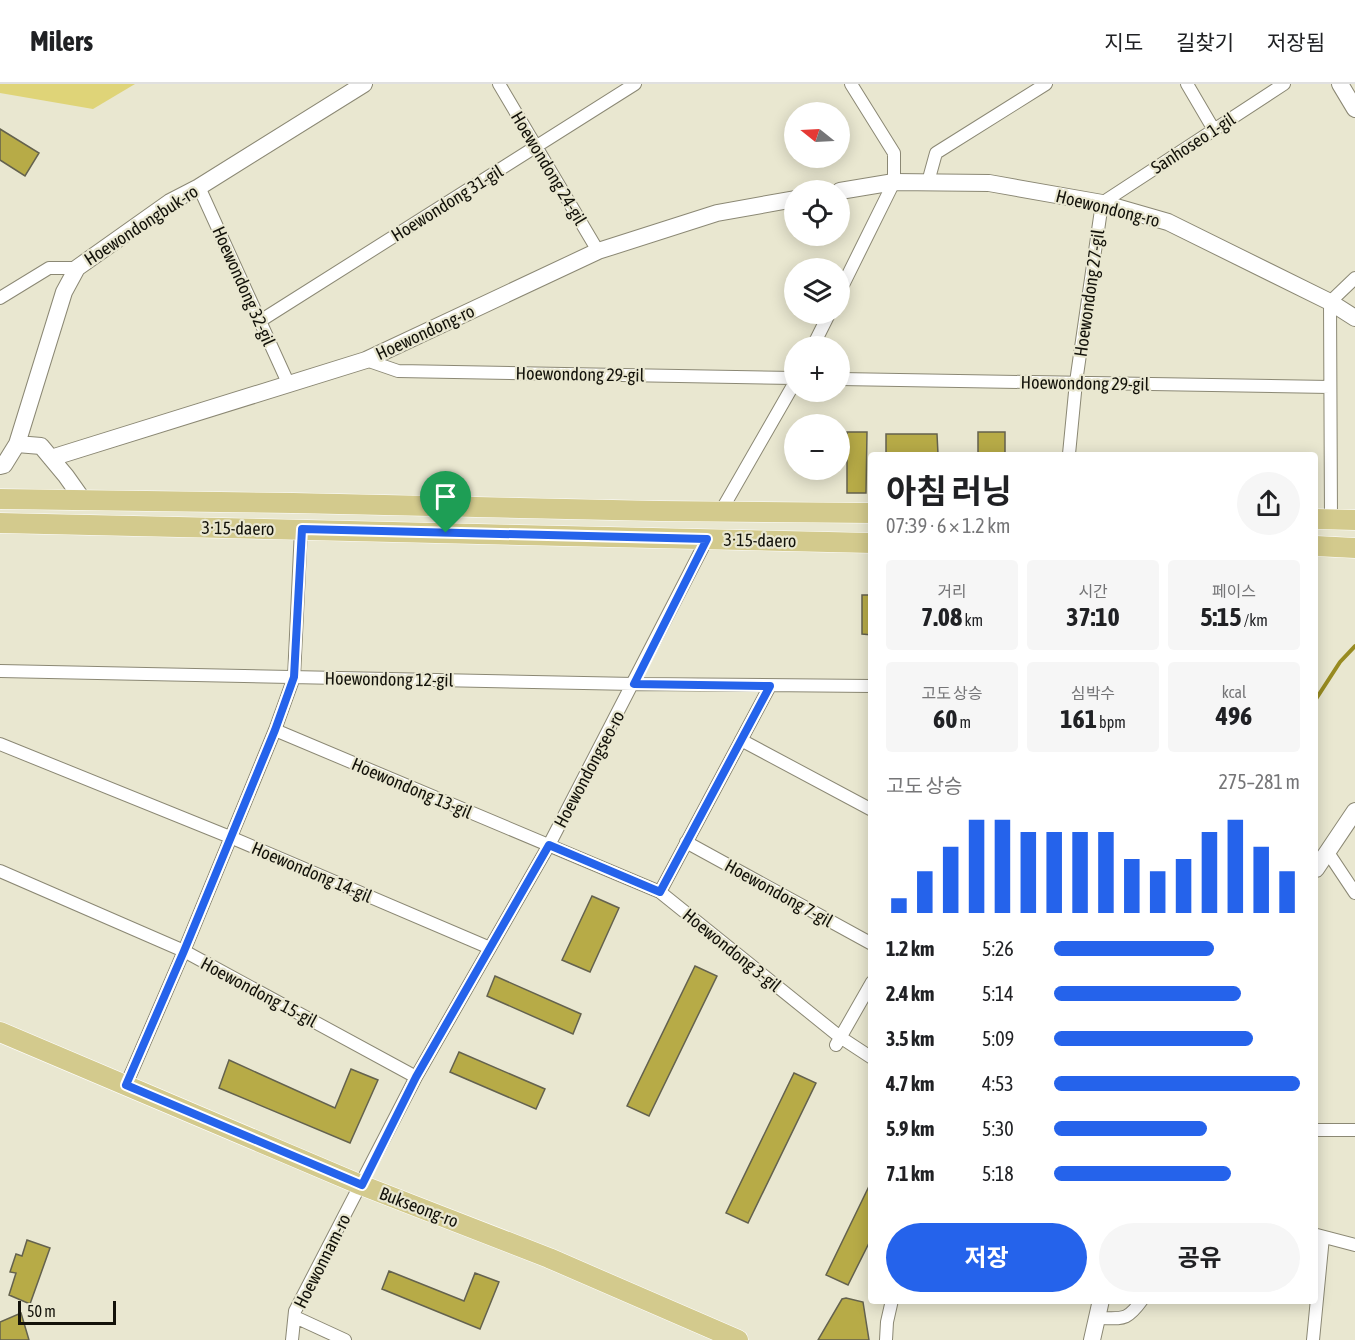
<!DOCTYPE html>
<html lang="ko">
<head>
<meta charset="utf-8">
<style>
	body { margin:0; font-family:"Asap Condensed","Noto Sans KR",sans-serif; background:#f6f6f6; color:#202124; height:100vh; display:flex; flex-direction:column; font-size:22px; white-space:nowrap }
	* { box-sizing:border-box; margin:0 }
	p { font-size:20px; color:#757577 }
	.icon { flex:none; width:33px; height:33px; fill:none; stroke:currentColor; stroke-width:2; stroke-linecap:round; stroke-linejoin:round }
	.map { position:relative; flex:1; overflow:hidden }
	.details { position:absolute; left:868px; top:368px; width:450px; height:852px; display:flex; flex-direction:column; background:#fff; border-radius:6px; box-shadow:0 3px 15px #0003 }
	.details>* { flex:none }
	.needle { width:39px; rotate:288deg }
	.controls { position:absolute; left:784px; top:18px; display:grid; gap:12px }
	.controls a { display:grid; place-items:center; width:66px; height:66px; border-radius:50%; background:#fff; box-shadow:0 3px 15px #0003; font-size:30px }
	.scale { position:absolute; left:18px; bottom:15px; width:98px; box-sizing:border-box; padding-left:6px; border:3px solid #13120a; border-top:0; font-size:16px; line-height:21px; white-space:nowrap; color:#13120a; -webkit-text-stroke:4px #e9e7d0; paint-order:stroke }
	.pin { position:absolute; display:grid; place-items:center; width:51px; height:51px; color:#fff; margin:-62px -26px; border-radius:50% 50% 50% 0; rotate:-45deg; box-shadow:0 0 6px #0007 }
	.pin .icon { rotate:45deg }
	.round { display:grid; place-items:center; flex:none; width:63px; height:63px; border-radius:32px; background:#f6f6f6 }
	.overview { display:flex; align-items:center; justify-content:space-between; height:102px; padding:0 18px }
	h1 { font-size:33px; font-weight:700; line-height:45px }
	.stats { display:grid; grid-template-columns:repeat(3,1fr); gap:9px; height:102px; padding:6px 18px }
	.stats div { display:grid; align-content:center; border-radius:6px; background:#f6f6f6; text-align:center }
	.stats b { font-size:26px; font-weight:700 }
	.stats small { font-size:16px; font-weight:400 }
	.stats p { font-size:16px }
	.chart { height:168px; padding:12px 18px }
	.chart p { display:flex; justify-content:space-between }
	.chart svg { width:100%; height:108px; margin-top:6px; stroke:#2563eb; stroke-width:6 }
	.button { display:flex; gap:12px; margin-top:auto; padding:12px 18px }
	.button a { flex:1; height:69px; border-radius:36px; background:#2563eb; color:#fff; font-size:24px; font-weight:700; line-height:69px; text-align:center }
	.button a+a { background:#f6f6f6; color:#202124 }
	ul { padding:0 18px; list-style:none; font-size:20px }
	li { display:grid; grid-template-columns:96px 72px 1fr; align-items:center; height:45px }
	li i { height:15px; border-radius:8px; background:#2563eb }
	header { display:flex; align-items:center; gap:36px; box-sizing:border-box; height:84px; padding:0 30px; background:#fff; border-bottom:2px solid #e0e0e0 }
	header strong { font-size:28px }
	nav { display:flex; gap:33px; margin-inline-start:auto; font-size:21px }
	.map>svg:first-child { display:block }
	.green { fill:#dfd478 }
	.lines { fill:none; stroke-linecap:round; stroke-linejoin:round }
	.stream { stroke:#988b21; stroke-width:4 }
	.building { fill:#b7ab47; stroke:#64624e; stroke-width:1.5 }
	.street-casing { stroke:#8b8874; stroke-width:14 }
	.secondary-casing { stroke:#8b8874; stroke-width:18 }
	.primary-casing { stroke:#fff; stroke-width:21 }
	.street { stroke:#fff; stroke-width:12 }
	.secondary { stroke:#fff; stroke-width:16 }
	.primary { stroke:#d3ca8d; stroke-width:20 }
	.route-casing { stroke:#fff; stroke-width:12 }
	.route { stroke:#2563eb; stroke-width:8 }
	.labels { text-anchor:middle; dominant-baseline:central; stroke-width:4.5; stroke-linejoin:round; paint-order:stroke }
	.street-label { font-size:18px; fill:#13120a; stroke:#e9e7d0 }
</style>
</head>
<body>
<header>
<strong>Milers</strong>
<nav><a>지도</a><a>길찾기</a><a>저장됨</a></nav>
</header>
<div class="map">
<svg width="1355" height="1256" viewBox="0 0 1355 1256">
	<rect width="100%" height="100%" fill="#e9e7d0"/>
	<path class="green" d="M0,0H135L93,25L0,9Z"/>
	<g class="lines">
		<path class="stream" d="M1316,615L1340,578L1355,562"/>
	</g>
	<path class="building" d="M0,45L39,69L25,92L0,76Z
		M847,348H867L866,409H847Z
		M978,348H1005V370H978Z
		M886,350H937L938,370H886Z
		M862,511H872V551L862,550Z
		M592,812L619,824L590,888L562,876Z
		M695,882L717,892L649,1032L627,1022Z
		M495,892L581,930L573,950L487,912Z
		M459,968L545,1005L536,1025L450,988Z
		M229,976L335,1024L351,985L378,996L350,1059L219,1004Z
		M794,989L816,999L748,1139L726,1129Z
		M872,1096V1153L848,1201L826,1191Z
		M27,1156L50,1164L30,1220L9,1211L16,1189L10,1188L16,1170L22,1172Z
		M389,1187L464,1217L475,1189L499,1198L480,1245L382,1205Z
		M846,1214L863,1218L869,1256H818L842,1215Z
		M21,1229L29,1256H0V1238Z"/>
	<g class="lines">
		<g class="street-casing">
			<path id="street" d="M499,0L598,167
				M1187,0L1214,46
				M928,98L936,69L1046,0
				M199,103L289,301
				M840,207L894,98V69L851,0
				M0,214L49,184H77
				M260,237L635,0
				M813,262L829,230
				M366,276L398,287L795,294
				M840,295L1330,303
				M1069,370L1076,298L1102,119L1284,0
				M721,427L795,298
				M1331,435L1330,218L1355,194
				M0,587L634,600L872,602
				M275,646L660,808L840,953L872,974
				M741,656L872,726
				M0,660L230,753L490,864
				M686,758L872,860
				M1327,767L1355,809
				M0,787L184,867L416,993
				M660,808L770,602
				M836,961L872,898
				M126,1001L184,867L275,646L294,593L301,445
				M1316,1046H1355
				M1317,1151L1355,1161
				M295,1233L345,1256
				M1097,1234C1123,1234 1126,1238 1142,1216
				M292,1256L295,1227L416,993L549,761L707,455
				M886,1256L887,1238L892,1216
				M1313,1256L1323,1153"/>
		</g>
		<g class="secondary-casing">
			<path id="secondary" d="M1340,0L1355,25
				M840,107L894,98L989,99L1102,119L1168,138L1330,218L1355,234
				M17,360L41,362L66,392L83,416
				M51,374L366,276L598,167L717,129L795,115
				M0,382L4,381L17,360L64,208L77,184L170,118L199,103L364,0
				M1316,785L1355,727
				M1092,1256L1101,1216"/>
		</g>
		<g class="primary-casing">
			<path id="primary" d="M0,415L293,419L659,427L872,429
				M1316,435L1355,436
				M0,439L872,459
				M1316,462L1355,464
				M0,948L361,1101L549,1174L738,1256"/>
		</g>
		<use href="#street" class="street"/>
		<use href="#secondary" class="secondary"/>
		<use href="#primary" class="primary"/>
	</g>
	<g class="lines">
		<g class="route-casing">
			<path id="route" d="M302,445L707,455L634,600L770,602L660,808L549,761L416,993L362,1101L126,1001L184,867L275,646L294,593Z"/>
		</g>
		<use href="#route" class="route"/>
	</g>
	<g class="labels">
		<g class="street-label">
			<text transform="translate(1193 59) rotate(-33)">Sanhoseo 1-gil</text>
			<text transform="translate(549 84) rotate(59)">Hoewondong 24-gil</text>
			<text transform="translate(447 119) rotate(-32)">Hoewondong 31-gil</text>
			<text transform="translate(1108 124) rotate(14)">Hoewondong-ro</text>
			<text transform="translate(141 141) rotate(-33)">Hoewondongbuk-ro</text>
			<text transform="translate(244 202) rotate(66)">Hoewondong 32-gil</text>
			<text transform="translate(1089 209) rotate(-82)">Hoewondong 27-gil</text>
			<text transform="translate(425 248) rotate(-25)">Hoewondong-ro</text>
			<text transform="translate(580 290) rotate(1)">Hoewondong 29-gil</text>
			<text transform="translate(1085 299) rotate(1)">Hoewondong 29-gil</text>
			<text transform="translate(238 444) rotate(1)">3·15-daero</text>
			<text transform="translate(760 456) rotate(1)">3·15-daero</text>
			<text transform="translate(389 595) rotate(1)">Hoewondong 12-gil</text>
			<text transform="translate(589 685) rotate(-62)">Hoewondongseo-ro</text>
			<text transform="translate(412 704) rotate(23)">Hoewondong 13-gil</text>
			<text transform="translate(312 788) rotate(23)">Hoewondong 14-gil</text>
			<text transform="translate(779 809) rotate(29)">Hoewondong 7-gil</text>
			<text transform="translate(732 866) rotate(39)">Hoewondong 3-gil</text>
			<text transform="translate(259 908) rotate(28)">Hoewondong 15-gil</text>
			<text transform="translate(419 1123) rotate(21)">Bukseong-ro</text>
			<text transform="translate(322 1177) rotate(-63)">Hoewonnam-ro</text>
		</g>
	</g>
</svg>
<div class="controls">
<a><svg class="needle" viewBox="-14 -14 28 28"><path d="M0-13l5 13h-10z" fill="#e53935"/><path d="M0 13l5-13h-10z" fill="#757577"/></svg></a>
<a><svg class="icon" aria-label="locate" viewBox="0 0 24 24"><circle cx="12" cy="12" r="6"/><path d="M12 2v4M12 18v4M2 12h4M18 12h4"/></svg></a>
<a><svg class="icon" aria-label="layers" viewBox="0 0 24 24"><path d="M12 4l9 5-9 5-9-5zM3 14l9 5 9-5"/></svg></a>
<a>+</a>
<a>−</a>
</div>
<div class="scale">50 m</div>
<div class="pin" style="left:446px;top:449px;background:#1e9e55"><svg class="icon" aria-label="arrive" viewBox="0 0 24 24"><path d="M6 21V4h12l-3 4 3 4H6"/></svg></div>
<section class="details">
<div class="overview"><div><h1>아침 러닝</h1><p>07:39 · 6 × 1.2 km</p></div><a class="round"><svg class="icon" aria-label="share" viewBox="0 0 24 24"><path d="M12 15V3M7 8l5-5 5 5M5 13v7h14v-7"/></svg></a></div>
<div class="stats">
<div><p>거리</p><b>7.08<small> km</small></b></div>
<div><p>시간</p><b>37:10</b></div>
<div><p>페이스</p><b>5:15<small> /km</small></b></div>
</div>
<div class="stats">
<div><p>고도 상승</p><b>60<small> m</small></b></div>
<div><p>심박수</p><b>161<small> bpm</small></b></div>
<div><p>kcal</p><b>496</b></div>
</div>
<div class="chart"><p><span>고도 상승</span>275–281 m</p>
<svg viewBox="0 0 160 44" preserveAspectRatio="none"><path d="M5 44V38M15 44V27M25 44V17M35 44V6M45 44V6M55 44V11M65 44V11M75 44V11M85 44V11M95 44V22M105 44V27M115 44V22M125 44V11M135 44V6M145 44V17M155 44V27"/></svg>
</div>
<ul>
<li><b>1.2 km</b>5:26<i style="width:65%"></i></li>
<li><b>2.4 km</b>5:14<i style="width:76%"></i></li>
<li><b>3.5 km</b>5:09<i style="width:81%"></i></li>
<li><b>4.7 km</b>4:53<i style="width:100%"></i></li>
<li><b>5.9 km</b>5:30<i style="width:62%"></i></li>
<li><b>7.1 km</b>5:18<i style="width:72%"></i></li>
</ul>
<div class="button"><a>저장</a><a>공유</a></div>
</section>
</div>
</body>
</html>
